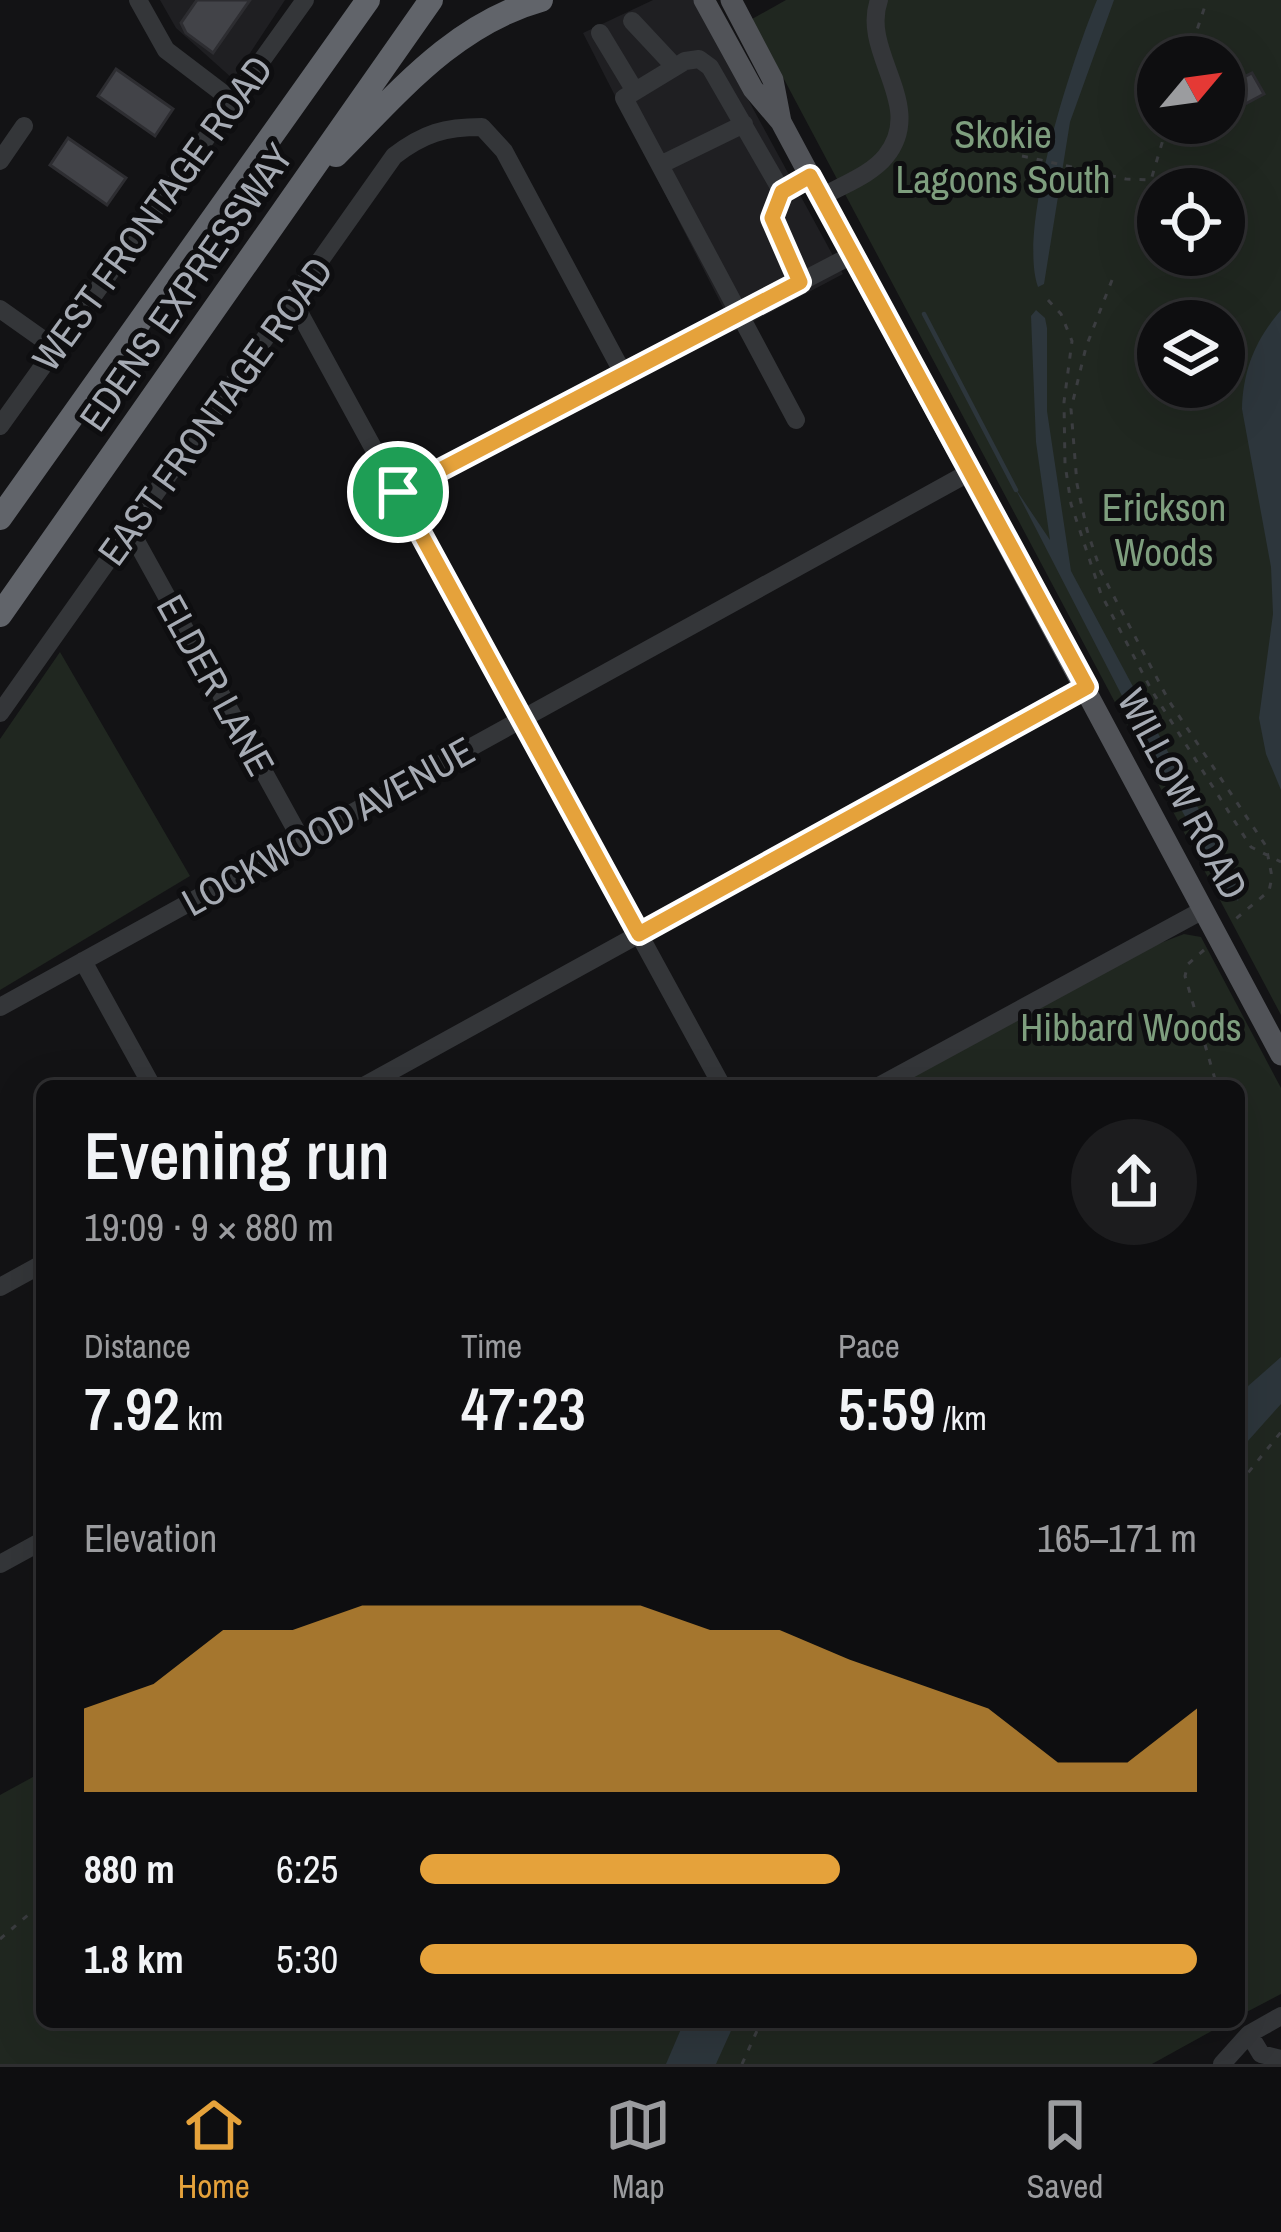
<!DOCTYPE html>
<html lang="en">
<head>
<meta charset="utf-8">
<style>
	body { margin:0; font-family:"Archivo Narrow",sans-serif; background:#1c1c1e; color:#f1f3f6; height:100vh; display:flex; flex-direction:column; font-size:45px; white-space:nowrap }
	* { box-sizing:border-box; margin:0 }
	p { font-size:39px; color:#9b9c9f }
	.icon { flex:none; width:66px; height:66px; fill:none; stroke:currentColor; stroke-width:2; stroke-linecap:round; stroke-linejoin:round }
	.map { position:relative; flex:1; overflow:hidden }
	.side { position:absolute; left:36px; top:1080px; width:1209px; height:948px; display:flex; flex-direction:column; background:#0e0e10; border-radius:18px; box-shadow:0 12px 48px #0002,0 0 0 3px #2e2e30 }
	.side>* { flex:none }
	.needle { width:78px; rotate:61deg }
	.tools { position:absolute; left:1137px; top:36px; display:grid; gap:24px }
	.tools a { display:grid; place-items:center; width:108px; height:108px; border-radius:50%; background:#0e0e10; box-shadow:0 12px 48px #0002,0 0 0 3px #2e2e30; font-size:60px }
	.pin { position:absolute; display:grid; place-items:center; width:102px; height:102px; color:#fff; margin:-51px; border:6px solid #fff; border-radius:50%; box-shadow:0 3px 12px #0007 }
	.round { display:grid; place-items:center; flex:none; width:126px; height:126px; border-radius:63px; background:#1c1c1e }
	.summary { display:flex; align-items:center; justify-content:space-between; height:204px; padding:0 48px }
	h1 { font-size:66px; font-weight:600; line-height:90px }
	.figures { display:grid; grid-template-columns:repeat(3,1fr); gap:18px; height:204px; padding:12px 48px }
	.figures div { display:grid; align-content:center }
	.figures b { font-size:60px; font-weight:600 }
	.figures small { font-size:33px; font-weight:400 }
	.figures p { font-size:33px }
	.chart { height:336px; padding:24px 48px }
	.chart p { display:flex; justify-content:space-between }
	.chart svg { width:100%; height:216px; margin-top:12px; fill:#e5a23b; opacity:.7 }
	ul { padding:0 48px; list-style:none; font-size:39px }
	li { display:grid; grid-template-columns:192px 144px 1fr; align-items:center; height:90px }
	li i { height:30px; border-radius:15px; background:#e5a23b }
	.dock { display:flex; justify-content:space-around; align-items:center; height:168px; border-top:3px solid #2e2e30; background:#0e0e10; font-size:33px; color:#9b9c9f }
	.dock a { display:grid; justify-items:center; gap:6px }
	.dock .active { color:#e5a23b }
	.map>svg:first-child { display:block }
	.built { fill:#1f1f22 }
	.green { fill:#202720; fill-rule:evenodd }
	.water { fill:#2d363c }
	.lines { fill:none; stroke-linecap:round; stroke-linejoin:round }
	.stream { stroke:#2d363c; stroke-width:4.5 }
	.building { fill:#424348; stroke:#2d2d31; stroke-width:3 }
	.path { stroke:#3b3d40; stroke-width:3; stroke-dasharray:6 9; stroke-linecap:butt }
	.minor { stroke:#343639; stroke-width:18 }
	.major { stroke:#515358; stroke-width:21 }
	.highway { stroke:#61646a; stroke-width:24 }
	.route-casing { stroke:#fff; stroke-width:24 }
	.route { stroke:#e5a23b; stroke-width:15 }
	.labels { text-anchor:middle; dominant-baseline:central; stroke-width:10; stroke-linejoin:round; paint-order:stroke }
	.park-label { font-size:39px; fill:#7e9e7e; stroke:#0e0e10 }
	.street-label { font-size:39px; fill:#a6abb4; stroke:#0e0e10 }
</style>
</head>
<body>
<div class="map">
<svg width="1281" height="2064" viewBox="0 0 1281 2064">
	<rect width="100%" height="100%" fill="#131315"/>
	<path class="built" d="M160,0H285L233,79L176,28Z
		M653,0H694L843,274L735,331L583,33Z"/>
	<path class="green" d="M786,0H1281V1015L752,19ZM1158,57H1224V123H1158ZM1158,189H1224V255H1158ZM1158,321H1224V387H1158Z
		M60,652L190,876L0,990V739Z
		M1184,934L1201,937L1281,1088V1994L1239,2016V1086H895L1150,947Z
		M42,1772V2022H1228L1152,2064H0V1795Z"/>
	<path class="water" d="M1097,0H1114L1070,122L1044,284L1038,287C1017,227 1072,60 1097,0Z
		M1036,310L1045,318L1047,328V411L1071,571L1241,888L1238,901L1224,887L1171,791L1015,488L1050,540L1036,442L1031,316Z
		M1281,310V790L1266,754L1259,718L1273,614L1271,567L1242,409C1243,370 1255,340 1281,310Z
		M1281,1357V1404L1239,1451V1394Z
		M684,2022H735L716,2064H666Z"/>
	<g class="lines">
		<path class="stream" d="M924,314L1016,490"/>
	</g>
	<path class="building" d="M197,0H250L213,53L186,33L181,23Z
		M116,69L173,109L155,136L98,96Z
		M1252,73L1264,94L1234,110L1224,87Z
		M68,138L126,178L107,205L50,165Z"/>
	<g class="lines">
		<path class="path" d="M1188,57L1207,0
			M1022,156L1126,179L1151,180L1168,123
			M1112,280L1086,347L1071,409L1077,484L1087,530L1101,572L1169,701L1266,846L1272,877L1269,891L1232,922
			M1048,300L1061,314L1072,341L1064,402L1065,464L1071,504L1101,594L1152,691L1251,847L1281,862
			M1204,950L1188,964L1185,976L1217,1086
			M1239,1484L1281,1432
			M0,1939L42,1903
			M742,2064L761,2022"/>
		<path class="minor" d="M138,0L166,50L233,101
			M632,21L675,67
			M600,33L635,91
			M0,161L24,126
			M660,165L744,124
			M822,197C842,185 871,175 886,156C927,105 860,53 879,0
			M294,303L722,1086
			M0,309L55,348
			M796,420L624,98L685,61L699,59L710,67L782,192L772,218L800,282
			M0,426L305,0
			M398,492L852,255
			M130,530L302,841
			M0,713L394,156C424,133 445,127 482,127L504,151L624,375
			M83,961L152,1086
			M0,1007L970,472
			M364,1086L1087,687
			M879,1086L1203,910
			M0,1287L42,1264
			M0,1564L42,1541
			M1281,2016L1249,2034L1261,2054L1281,2059
			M1222,2064L1249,2034"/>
		<path class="major" d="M704,0L753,89L781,122L1281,1055
			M731,0L773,80L781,122"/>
		<path class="highway" d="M336,155C397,94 454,24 541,0
			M0,518L368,0
			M0,615L431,0"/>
	</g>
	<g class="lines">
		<g class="route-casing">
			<path id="route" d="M810,176L1087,687L639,934L398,492L800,282L772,218L782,192Z"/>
		</g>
		<use href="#route" class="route"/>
	</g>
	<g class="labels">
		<g class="park-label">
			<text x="1003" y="134">Skokie<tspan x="1003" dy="45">Lagoons South</tspan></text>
			<text x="1164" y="507">Erickson<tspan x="1164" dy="45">Woods</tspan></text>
			<text x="1131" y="1027">Hibbard Woods</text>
		</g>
		<g class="street-label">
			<text transform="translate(152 213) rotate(-54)">WEST FRONTAGE ROAD</text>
			<text transform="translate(186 287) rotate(-55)">EDENS EXPRESSWAY</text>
			<text transform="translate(215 411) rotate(-54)">EAST FRONTAGE ROAD</text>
			<text transform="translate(216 685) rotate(61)">ELDER LANE</text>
			<text transform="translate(1183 794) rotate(62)">WILLOW ROAD</text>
			<text transform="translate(328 826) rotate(-29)">LOCKWOOD AVENUE</text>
		</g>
	</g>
</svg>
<div class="tools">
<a><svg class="needle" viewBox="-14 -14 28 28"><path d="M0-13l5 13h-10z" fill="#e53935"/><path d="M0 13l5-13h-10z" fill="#9b9c9f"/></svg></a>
<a><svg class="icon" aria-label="locate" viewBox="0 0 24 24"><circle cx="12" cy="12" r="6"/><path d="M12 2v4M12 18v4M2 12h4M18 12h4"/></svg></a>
<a><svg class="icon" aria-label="layers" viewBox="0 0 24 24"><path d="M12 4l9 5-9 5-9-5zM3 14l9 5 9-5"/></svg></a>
</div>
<div class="pin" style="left:398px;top:492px;background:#1e9e55"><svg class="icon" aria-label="arrive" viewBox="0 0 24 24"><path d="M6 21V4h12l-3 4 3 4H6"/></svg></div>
<section class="side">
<div class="summary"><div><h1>Evening run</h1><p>19:09 · 9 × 880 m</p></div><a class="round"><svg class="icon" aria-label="share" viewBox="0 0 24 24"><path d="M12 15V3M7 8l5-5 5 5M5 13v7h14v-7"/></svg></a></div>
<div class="figures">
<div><p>Distance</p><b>7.92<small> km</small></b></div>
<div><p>Time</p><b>47:23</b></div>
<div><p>Pace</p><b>5:59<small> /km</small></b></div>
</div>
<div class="chart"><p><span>Elevation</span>165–171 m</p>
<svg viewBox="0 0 160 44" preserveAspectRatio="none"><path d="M0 44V27L10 22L20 11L30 11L40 6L50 6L60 6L70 6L80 6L90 11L100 11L110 17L120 22L130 27L140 38L150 38L160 27V44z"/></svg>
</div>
<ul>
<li><b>880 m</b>6:25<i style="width:54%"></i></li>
<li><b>1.8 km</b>5:30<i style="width:100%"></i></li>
</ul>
</section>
</div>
<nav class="dock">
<a class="active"><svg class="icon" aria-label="home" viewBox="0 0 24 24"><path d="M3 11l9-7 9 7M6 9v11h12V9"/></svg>Home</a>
<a><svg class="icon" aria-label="map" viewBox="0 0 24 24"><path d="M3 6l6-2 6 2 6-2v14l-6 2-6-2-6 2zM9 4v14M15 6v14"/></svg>Map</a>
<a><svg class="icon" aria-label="saved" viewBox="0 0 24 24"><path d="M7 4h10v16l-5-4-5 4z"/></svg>Saved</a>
</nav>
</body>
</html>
